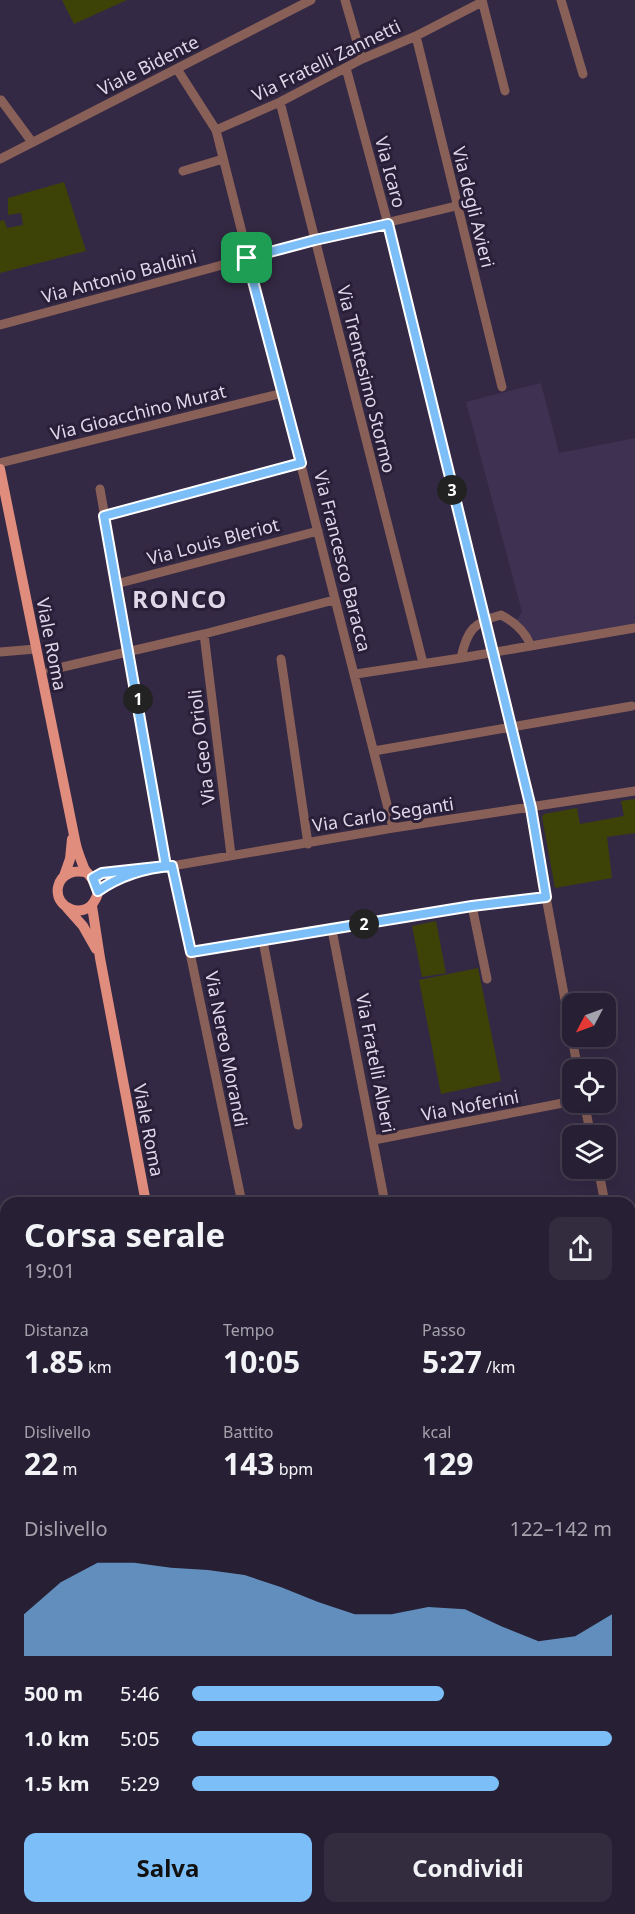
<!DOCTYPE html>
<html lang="it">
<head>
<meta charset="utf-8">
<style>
	body { margin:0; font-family:"Noto Sans",sans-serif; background:#332c3f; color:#f1f3f6; height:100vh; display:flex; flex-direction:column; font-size:22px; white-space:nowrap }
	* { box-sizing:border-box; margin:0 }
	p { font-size:20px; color:#a4a2ac }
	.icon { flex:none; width:33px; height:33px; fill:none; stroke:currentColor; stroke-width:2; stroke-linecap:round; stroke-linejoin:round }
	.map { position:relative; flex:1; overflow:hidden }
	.sheet { position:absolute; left:0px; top:1197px; width:636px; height:717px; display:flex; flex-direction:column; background:#271f33; border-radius:18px 18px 0 0; box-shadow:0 6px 24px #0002,0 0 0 2px #433d4e }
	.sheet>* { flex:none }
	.needle { width:39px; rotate:229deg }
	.controls { position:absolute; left:562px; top:993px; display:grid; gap:12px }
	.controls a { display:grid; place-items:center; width:54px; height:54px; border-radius:12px; background:#271f33; box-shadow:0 6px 24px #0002,0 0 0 2px #433d4e; font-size:30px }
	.pin { position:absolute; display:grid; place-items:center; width:51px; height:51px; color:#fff; margin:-26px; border-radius:12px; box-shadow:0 3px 9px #0006 }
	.km { position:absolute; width:30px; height:30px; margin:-15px; border-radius:50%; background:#222; color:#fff; font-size:16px; line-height:30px; text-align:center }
	.round { display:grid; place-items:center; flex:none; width:63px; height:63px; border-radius:12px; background:#332c3f }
	.overview { display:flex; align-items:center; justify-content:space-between; height:102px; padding:0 24px }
	h1 { font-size:33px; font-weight:700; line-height:45px }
	.metrics { display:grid; grid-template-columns:repeat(3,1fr); gap:9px; height:102px; padding:6px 24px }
	.metrics div { display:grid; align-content:center }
	.metrics b { font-size:30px; font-weight:700 }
	.metrics small { font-size:16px; font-weight:400 }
	.metrics p { font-size:16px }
	.chart { height:168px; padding:12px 24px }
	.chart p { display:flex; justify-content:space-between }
	.chart svg { width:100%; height:108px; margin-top:6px; fill:#7bbef8; opacity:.7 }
	.action { display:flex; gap:12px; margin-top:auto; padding:12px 24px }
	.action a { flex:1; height:69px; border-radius:12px; background:#7bbef8; color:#111; font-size:24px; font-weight:700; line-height:69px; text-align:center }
	.action a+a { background:#332c3f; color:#f1f3f6 }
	ul { padding:0 24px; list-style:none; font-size:20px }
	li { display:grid; grid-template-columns:96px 72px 1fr; align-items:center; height:45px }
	li i { height:15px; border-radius:8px; background:#7bbef8 }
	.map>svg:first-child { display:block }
	.built { fill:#3e3151 }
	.green { fill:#3d4307 }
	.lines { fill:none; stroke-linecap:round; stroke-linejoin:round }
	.minor { stroke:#896058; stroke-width:9 }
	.major { stroke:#e18d7e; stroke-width:10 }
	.highway { stroke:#f8a797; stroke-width:14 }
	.route-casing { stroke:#fff; stroke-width:12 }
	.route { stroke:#7bbef8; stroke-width:8 }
	.labels { text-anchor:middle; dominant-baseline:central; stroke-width:6; stroke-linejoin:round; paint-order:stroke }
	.street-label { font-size:18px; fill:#ded8e9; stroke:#2a1f39 }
	.district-label { font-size:24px; font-weight:bold; letter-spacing:1.5px; fill:#ded8e9; stroke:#2a1f39 }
</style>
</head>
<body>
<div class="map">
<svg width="635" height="1914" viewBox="0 0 635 1914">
	<rect width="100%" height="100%" fill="#342944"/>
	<path class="built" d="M541,383L559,453L635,438V625L536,641L516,621L522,612L466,402Z"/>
	<path class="green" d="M62,0H127L74,24Z
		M64,182L86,251L0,273V221L4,220L7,228L23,225L21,213L8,215V198Z
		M635,799V833L607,837L612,878L555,888L542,817L544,814L577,808L580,824L624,816L621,801Z
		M436,921L446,973L422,977L412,926Z
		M478,968L501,1081L441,1094L419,980Z"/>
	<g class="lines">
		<path class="minor" d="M345,0L362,59
			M482,0L505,91
			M561,0L583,74
			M416,36L502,387
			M346,68L388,224L531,808L546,897L578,1070
			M177,69L216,130L393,828
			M1,100L32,142
			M280,102L423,663
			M216,130L280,102L362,59L416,36L482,2
			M0,159L311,0
			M183,171L223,159
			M0,325L315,240L456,206
			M0,463L283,393
			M100,489L166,866
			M104,516L301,463
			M116,584L318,531
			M204,634L231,855
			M0,652L36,649
			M461,658C467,630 474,622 501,615C515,622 525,631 531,646
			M281,659L308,844
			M50,670L204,634L334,600
			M356,674L461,658L635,628
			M374,751L632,706
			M172,866L242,1203
			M93,878L102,873L172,866L393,828L635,791
			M98,891L127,874
			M472,906L487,979
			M332,930L385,1203
			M263,941L298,1125
			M191,952L472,906L546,897
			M584,1102L591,1136
			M374,1140L573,1101
			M598,1168L605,1203
			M630,1324L635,1349
			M0,1408L6,1407
			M0,1419L6,1418
			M630,1484L635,1483
			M0,1534L6,1533
			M630,1831L635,1830"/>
		<path class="major" d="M0,469L76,845C78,853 81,860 84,868C90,879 104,886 95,900C85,920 54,909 58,887C61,873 75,869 88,873
			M64,876L70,859L72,839
			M92,906L100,958L146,1203
			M67,908L83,926L96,949
			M285,1908L287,1914"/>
		<path class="highway" d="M630,1653L635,1654
			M630,1664H635
			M0,1742L6,1741
			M0,1754L6,1752
			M0,1767L6,1765
			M0,1778L6,1776"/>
	</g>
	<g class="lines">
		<g class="route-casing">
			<path id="route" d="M247,258L301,463L104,516L166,866L102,873L93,878L98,891C121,875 144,868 172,866L191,952L472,906L546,897L531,808L388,224L315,240L247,258"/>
		</g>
		<use href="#route" class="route"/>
	</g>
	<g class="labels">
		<g class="street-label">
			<text transform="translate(326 60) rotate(-26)">Via Fratelli Zannetti</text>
			<text transform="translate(148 65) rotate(-27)">Viale Bidente</text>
			<text transform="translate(391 172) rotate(75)">Via Icaro</text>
			<text transform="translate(474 207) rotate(76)">Via degli Avieri</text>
			<text transform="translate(119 276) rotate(-15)">Via Antonio Baldini</text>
			<text transform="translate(367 379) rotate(76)">Via Trentesimo Stormo</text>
			<text transform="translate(138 412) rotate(-14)">Via Gioacchino Murat</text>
			<text transform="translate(213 541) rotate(-15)">Via Louis Bleriot</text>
			<text transform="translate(343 561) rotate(76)">Via Francesco Baracca</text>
			<text transform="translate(52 644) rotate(79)">Viale Roma</text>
			<text transform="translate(201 747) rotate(-97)">Via Geo Orioli</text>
			<text transform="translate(383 814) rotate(-9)">Via Carlo Seganti</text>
			<text transform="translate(227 1049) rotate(79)">Via Nereo Morandi</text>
			<text transform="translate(376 1063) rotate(79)">Via Fratelli Alberi</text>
			<text transform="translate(470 1105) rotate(-11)">Via Noferini</text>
			<text transform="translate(149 1130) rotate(79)">Viale Roma</text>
		</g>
		<g class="district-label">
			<text x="180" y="598">RONCO</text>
		</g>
	</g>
</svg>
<div class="controls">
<a><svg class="needle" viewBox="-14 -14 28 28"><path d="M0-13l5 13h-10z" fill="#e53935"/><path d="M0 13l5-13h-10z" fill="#a4a2ac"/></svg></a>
<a><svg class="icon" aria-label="locate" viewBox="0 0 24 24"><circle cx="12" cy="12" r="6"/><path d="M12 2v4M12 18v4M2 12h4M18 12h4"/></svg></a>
<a><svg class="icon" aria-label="layers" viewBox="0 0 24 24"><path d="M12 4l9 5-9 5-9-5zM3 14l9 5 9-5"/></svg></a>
</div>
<div class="pin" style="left:247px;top:258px;background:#1e9e55"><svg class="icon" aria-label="arrive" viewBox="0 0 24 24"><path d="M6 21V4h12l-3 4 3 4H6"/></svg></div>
<b class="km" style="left:138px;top:699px">1</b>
<b class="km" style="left:364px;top:924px">2</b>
<b class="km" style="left:452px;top:490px">3</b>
<section class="sheet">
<div class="overview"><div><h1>Corsa serale</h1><p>19:01</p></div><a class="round"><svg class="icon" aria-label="share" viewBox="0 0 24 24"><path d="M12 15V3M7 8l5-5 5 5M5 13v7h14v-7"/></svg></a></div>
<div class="metrics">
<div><p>Distanza</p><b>1.85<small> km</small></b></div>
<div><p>Tempo</p><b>10:05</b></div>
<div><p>Passo</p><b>5:27<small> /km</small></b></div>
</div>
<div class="metrics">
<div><p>Dislivello</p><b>22<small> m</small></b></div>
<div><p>Battito</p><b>143<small> bpm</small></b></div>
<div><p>kcal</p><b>129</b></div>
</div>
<div class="chart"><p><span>Dislivello</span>122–142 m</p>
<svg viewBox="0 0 160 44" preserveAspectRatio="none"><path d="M0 44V27L10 14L20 6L30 6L40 8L50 9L60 11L70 16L80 22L90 27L100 27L110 24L120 25L130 32L140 38L150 36L160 27V44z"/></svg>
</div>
<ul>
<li><b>500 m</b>5:46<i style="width:60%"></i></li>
<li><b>1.0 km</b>5:05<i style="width:100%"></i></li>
<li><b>1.5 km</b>5:29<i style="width:73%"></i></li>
</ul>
<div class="action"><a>Salva</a><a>Condividi</a></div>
</section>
</div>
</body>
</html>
